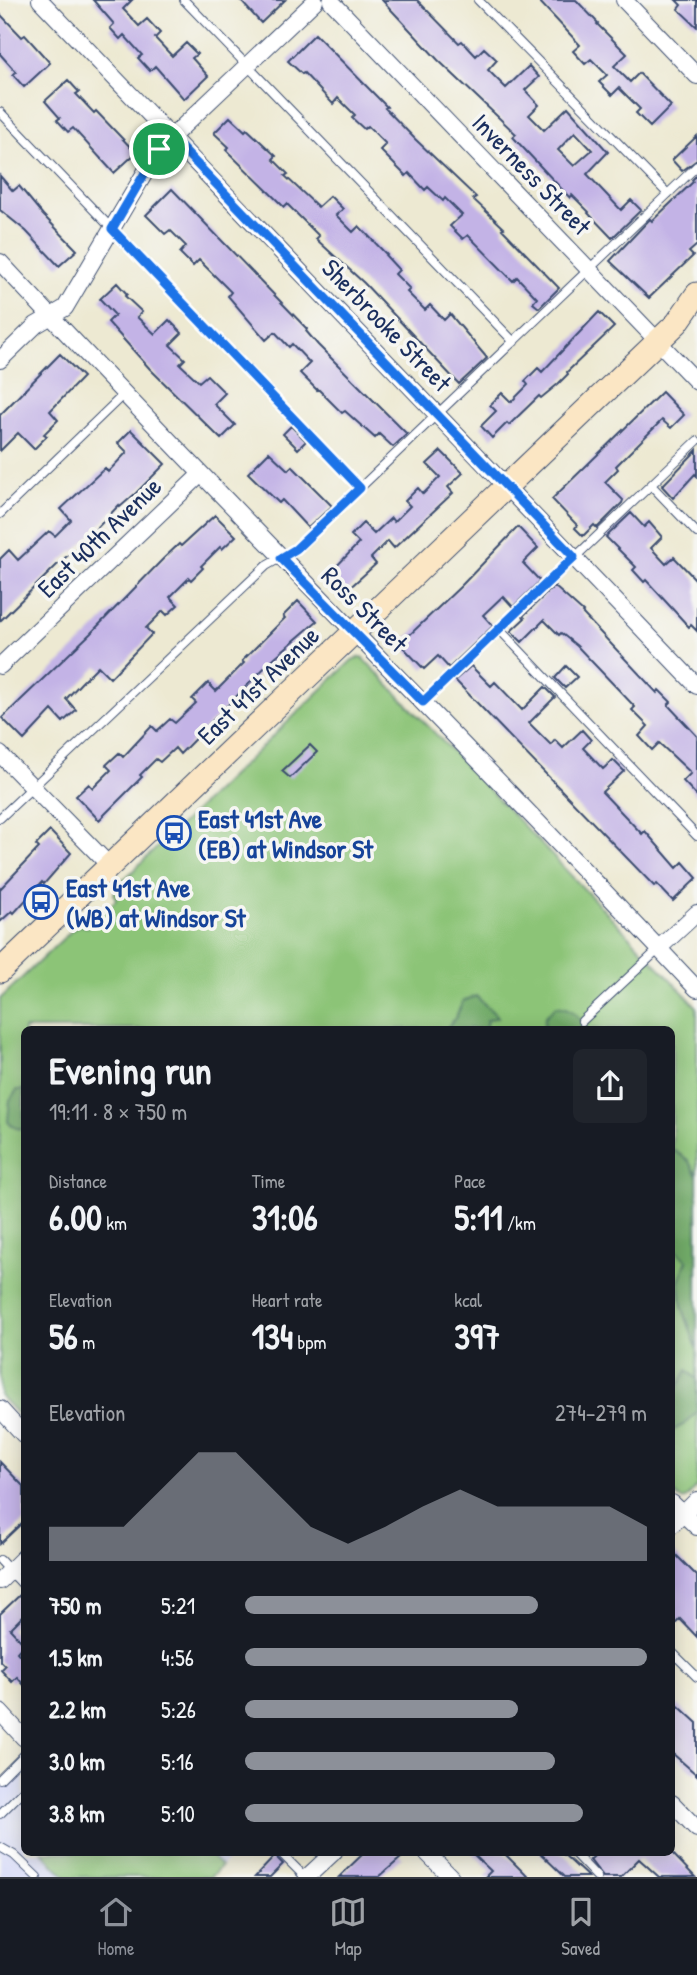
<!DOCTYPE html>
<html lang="en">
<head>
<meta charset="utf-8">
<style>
	body { margin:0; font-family:"Patrick Hand",sans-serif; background:#20242c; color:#f1f3f6; height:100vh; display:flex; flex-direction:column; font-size:26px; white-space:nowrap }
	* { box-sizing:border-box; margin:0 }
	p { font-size:23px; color:#9ea1a6 }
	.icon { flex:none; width:38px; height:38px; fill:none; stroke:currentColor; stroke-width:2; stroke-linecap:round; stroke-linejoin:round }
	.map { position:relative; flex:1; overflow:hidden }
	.sheet { position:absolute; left:21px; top:1026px; width:654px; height:830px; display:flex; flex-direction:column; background:#171b24; border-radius:10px; box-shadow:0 4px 18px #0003 }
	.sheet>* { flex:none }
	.pin { position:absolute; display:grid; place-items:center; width:60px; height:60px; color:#fff; margin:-30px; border:4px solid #fff; border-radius:50%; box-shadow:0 2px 7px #0007 }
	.round { display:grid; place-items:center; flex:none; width:74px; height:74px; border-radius:10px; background:#20242c }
	.headline { display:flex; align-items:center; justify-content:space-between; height:119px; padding:0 28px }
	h1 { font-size:38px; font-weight:800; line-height:52px }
	.metrics { display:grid; grid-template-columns:repeat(3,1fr); gap:10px; height:119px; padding:7px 28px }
	.metrics div { display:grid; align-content:center }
	.metrics b { font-size:35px; font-weight:800 }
	.metrics small { font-size:19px; font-weight:400 }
	.metrics p { font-size:19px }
	.chart { height:196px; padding:14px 28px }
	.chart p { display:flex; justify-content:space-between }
	.chart svg { width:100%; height:126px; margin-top:7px; fill:#8c9099; opacity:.7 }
	ul { padding:0 28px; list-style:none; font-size:23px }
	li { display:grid; grid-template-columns:112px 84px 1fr; align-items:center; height:52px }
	li i { height:18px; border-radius:9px; background:#8c9099 }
	.dock { display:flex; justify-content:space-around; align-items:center; height:98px; border-top:2px solid #363941; background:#171b24; font-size:19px; color:#9ea1a6 }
	.dock a { display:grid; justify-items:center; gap:4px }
	.dock .selected { color:#8c9099 }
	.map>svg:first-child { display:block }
	.built { fill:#d4d8f9 }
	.green { fill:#8cc477; stroke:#547a6a; stroke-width:2 }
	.forest { fill:#71aa68; stroke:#466c63; stroke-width:2 }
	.building { fill:#c3b3e6; fill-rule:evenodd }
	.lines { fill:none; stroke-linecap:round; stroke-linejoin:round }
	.service-casing { stroke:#3a4b6f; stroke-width:10 }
	.minor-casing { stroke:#3a4b6f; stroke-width:18 }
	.secondary-casing { stroke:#3a4b6f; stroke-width:25 }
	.service { stroke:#fff; stroke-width:8 }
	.minor { stroke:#fff; stroke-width:16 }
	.secondary { stroke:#fbe6c4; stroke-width:23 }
	.route-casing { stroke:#fff; stroke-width:14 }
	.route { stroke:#1a73e8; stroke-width:9 }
	.labels { text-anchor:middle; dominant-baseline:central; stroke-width:7; stroke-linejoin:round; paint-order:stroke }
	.street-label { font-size:26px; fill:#1b2f5e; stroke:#f6f6f2 }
	.transit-label { font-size:26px; font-weight:bold; fill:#164399; stroke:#f6f6f2; text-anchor:start }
</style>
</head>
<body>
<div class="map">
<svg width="697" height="1877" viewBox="0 0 697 1877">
	<rect width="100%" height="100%" fill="#f6f6f2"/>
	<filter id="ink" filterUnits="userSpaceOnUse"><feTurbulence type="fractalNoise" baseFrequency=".0143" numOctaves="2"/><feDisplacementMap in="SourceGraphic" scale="14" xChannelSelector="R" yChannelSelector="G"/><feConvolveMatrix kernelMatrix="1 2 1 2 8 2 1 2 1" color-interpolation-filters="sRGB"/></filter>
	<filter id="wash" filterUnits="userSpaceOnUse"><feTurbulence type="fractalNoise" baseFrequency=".00686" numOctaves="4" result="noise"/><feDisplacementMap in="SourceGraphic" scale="28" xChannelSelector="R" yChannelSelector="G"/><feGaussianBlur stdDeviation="1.57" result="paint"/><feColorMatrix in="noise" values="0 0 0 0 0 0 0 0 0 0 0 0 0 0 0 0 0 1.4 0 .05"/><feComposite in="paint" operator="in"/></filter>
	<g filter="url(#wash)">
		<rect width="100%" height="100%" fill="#ede9d2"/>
		<path class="built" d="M24,1763V1852H236L210,1877H0V1787Z"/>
		<path class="green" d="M359,657L363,658L697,1007V1486C687,1495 687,1508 672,1492V1029H24V1421L0,1396V999L74,928L79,925L88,927L116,900L114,894L117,886L352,660Z
			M42,1852H207L221,1866L210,1877H66Z"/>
		<path class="forest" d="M476,996L498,1017L487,1020L485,1029H446L456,1017L463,1001Z
			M556,1006C573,1008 577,1014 586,1029H544L545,1017Z
			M17,1090H24V1128L23,1129L16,1128L8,1122L10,1100Z
			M672,1149L688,1160L697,1176V1349L682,1306L679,1281L687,1260L672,1247Z
			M687,1370L697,1379V1412L685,1424L672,1431V1397Z"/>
		<g id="blocks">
			<path class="building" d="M93,0H132L123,9L139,26L147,19L160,33L155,38L172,56L186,43L197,54L192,58L208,76L184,99L155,66L150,71L138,58L142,55L124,35L120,39L110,28L114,24Z
				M240,0H285L261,23Z
				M382,0H417L459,43L462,41L476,56L484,48L497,60L488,70L506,88L529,66L539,77L525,90L539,105L529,115L544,130L568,107L608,152L587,174L621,210L631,200L641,210L612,238L588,213L589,212L572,195L570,198L527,152L513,137L516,134L438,60ZM575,132L592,150L574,166L558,150Z
				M538,0H576L598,23L597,24L627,54L614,66L630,82L639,73L671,106L650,127L636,113L640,109L619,88L612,95L599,82L607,75L591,59L585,64L573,51L580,45Z
				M676,0H697V27L678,9L681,5Z
				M0,14L22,37L25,35L50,63L24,87L13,75L16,72L0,54Z
				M315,34L387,107L385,108L415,139L476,197L473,199L504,228L502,229L559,288L539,308L533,303L537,298L517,277L513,281L468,235L463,239L450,226L462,215L445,198L443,201L428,187L425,190L409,173L406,176L380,150L386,144L368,126L364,129L352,118L355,115L338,98L333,104L304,73L302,74L288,61Z
				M68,80L79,92L76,94L94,113L96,111L136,153L114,173L73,128L68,132L57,120L60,118L45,101Z
				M230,117L245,131L247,129L276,156L273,159L288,174L285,176L318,207L330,196L343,209L336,215L353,232L359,226L387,255L386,256L399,270L395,274L410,289L407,292L425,310L430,305L444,320L450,314L487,358L459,384L364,283L316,239L319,236L287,204L284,207L226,150L229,147L214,133Z
				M697,136V160L682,171L672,160Z
				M697,175V245L689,252L693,256L649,298L610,261L650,219L652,221L693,182L692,180Z
				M0,176L13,191L19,186L43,215L77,250L59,266L26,231L0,210Z
				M172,189L307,329L306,331L318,345L407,434L393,447L379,434L375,438L345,411L342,413L318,389L317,390L300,373L310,363L292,344L289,347L275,332L266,340L228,296L231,292L199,260L193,266L180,253L186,246L170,230L165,234L146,215Z
				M117,283L127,294L125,296L142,312L137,317L155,334L169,320L182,333L170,345L185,359L180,364L199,382L207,375L225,393L214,404L235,425L221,439L150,369L108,322L115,315L100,299Z
				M599,312L614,327L567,372L568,374L558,384L541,398L539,396L509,425L507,423L492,438L481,426L496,411L490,405L502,393L511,402L528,385L525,381L538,368L542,372Z
				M60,354L83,377L50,411L58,420L44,434L47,436L34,449L18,433L0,451V415Z
				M662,392L684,415L671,428L662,420L616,466L618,469L605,482L623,500L622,503L597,528L594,525L583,536L575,528L577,525L552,499Z
				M291,426L306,441L298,449L283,434Z
				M131,430L165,464L136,493L120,507L119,505L75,551L74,550L58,564L0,621V559L9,550L18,560L49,531L55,536L71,520L61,509L105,468L108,472L127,452L118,443Z
				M697,450V476L695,474L673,498L662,486Z
				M441,451L463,473L448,487L453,493L394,548L388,541L371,558L376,564L346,591L329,574L359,543L351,535L363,523L374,534L391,518L394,522L410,506L405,501L418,488L423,494L440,477L427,464Z
				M269,452L288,470L292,466L332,506L308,528L282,500L279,503L248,473Z
				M631,513L644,527L649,522L662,537L651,548L666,564L674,557L697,581V631L691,625L689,627L646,580L644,582L633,570L636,567L606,537Z
				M215,515L236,536L222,549L220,547L201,566L203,568L191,580L189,578L170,597L178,605L167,615L163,611L146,628L152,634L110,678L98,666L81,683L66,699L76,710L63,722L52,710L24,740L2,718L91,633L163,559L179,544L181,546Z
				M518,527L538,548L523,563L540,581L513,607L503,596L483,615L493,626L449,668L438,656L424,669L400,644L461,586Z
				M554,586L583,612L582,613L657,693L659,690L671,702L668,705L697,736V796L683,781L691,773L659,743L652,750L639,736L648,726L632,710L635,707L577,646L561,633L559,635L544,620L522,642L511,631L525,618L523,616Z
				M298,601L317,621L274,658L180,754L175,748L160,762L156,759L140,775L142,777L99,820L76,796L89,784L93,788L111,770L106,765L119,753L123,757L152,726L157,731L170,719L175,723L196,703L192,699L208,683L216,691L244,663L242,661L285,618L283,616Z
				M471,666L491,686L495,682L522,710L545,687L555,697L529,723L551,745L555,740L563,748L582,730L591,740L583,748L603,769L613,760L624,771L602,792L642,834L645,831L677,868L683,862L697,878L673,901L657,884L654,886L455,680Z
				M566,666L577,677L565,688L555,678Z
				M310,745L317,752L290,778L282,771Z
				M50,831L71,853L44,884L42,882L14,913L12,911L0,922V889L39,848L36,845Z
				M0,1462L24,1487V1521L0,1544Z
				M672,1551L697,1576V1637L680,1619L672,1627Z
				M23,1592L24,1615L10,1629L24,1644L17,1652L24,1660V1685L17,1677L12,1682L1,1670L5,1666L0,1661V1614Z
				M672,1700L697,1723V1775L672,1753Z
				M365,1852H396L402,1857L379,1877H339Z
				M471,1852H503L528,1877H485L491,1871Z
				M539,1852H561L588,1877H565Z
				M598,1852H671L695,1877H659L639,1859L621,1877H603L590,1860Z
				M275,1856L283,1864L270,1877H255Z"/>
		</g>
	</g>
	<g filter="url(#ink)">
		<use href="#blocks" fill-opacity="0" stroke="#3a4b6f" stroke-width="2"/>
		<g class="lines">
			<g class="service-casing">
				<path id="service" d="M184,0L514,342
					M478,0L668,194
					M0,112L360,488
					M651,485L697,533
					M0,514L124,394
					M499,629L697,836
					M423,702L697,441
					M0,818L266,566L296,549L697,166
					M582,1021L659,949
					M0,1560L24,1586
					M672,1652L697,1677
					M0,1779L24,1755
					M0,1814L24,1790
					M0,1847L14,1855L37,1877
					M280,1852L305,1877
					M573,1852L597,1877"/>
			</g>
			<g class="minor-casing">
				<path id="minor" d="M40,0L697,686
					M624,0L697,76
					M331,1L697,382
					M0,262C229,508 467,744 697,989
					M0,360L36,325L65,308L159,149L315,1
					M0,666L201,474
					M0,754L110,866
					M659,948L697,913
					M0,1409L24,1435
					M672,1503L697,1527
					M672,1525L697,1500
					M0,1581L24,1557
					M0,1712L24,1738
					M672,1803L697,1829
					M426,1852L451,1877
					M307,1877L334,1852"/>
			</g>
			<g class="secondary-casing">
				<path id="secondary" d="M0,971L677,323L697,294"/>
			</g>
			<use href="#service" class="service"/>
			<use href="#minor" class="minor"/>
			<use href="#secondary" class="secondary"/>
		</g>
	</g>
	<g class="lines" filter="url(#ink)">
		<g class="route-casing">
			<path id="route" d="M171,137L574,557L423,702L281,558L296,549L360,488L112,229L159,149Z"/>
		</g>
		<use href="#route" class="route"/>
	</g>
	<defs>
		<g id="bus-ring" transform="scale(1.75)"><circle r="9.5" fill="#f6f6f2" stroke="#1a4fb4" stroke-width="1.5"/><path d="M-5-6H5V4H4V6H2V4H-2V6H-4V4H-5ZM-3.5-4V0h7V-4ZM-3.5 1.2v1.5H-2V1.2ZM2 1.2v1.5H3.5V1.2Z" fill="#1a4fb4"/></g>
	</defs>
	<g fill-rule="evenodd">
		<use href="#bus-ring" x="174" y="833"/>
		<use href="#bus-ring" x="41" y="902"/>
	</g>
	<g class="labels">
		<g class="street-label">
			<text transform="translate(532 174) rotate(46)">Inverness Street</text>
			<text transform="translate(387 325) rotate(46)">Sherbrooke Street</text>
			<text transform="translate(99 537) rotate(-44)">East 40th Avenue</text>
			<text transform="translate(365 609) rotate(45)">Ross Street</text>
			<text transform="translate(258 685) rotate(-44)">East 41st Avenue</text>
		</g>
		<g class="transit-label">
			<text x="198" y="818">East 41st Ave<tspan x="198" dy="30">(EB) at Windsor St</tspan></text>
			<text x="66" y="887">East 41st Ave<tspan x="66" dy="30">(WB) at Windsor St</tspan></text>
		</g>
	</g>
</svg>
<div class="pin" style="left:159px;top:149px;background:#1e9e55"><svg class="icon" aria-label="arrive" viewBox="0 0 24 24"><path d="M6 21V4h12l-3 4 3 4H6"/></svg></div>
<section class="sheet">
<div class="headline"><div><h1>Evening run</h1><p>19:11 · 8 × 750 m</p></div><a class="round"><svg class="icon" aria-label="share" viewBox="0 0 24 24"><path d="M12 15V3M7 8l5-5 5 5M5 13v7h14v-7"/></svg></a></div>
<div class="metrics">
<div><p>Distance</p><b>6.00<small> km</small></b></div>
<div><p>Time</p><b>31:06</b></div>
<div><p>Pace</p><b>5:11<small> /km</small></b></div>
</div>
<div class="metrics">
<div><p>Elevation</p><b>56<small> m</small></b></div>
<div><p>Heart rate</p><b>134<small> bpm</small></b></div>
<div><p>kcal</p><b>397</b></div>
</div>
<div class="chart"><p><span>Elevation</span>274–279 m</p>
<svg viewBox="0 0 160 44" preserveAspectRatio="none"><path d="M0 44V32L10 32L20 32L30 19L40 6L50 6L60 19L70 32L80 38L90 32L100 25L110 19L120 25L130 25L140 25L150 25L160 32V44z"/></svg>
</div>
<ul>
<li><b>750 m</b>5:21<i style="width:73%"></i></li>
<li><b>1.5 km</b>4:56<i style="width:100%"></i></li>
<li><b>2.2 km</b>5:26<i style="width:68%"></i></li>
<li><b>3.0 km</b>5:16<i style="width:77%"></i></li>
<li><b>3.8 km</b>5:10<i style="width:84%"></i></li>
</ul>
</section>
</div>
<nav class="dock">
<a class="selected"><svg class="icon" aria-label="home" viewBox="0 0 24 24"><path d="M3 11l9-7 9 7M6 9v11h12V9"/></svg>Home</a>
<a><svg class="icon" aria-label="map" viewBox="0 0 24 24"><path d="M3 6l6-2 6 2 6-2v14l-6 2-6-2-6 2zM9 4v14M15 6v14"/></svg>Map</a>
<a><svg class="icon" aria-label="saved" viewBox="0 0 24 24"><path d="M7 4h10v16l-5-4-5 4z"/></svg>Saved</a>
</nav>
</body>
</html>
